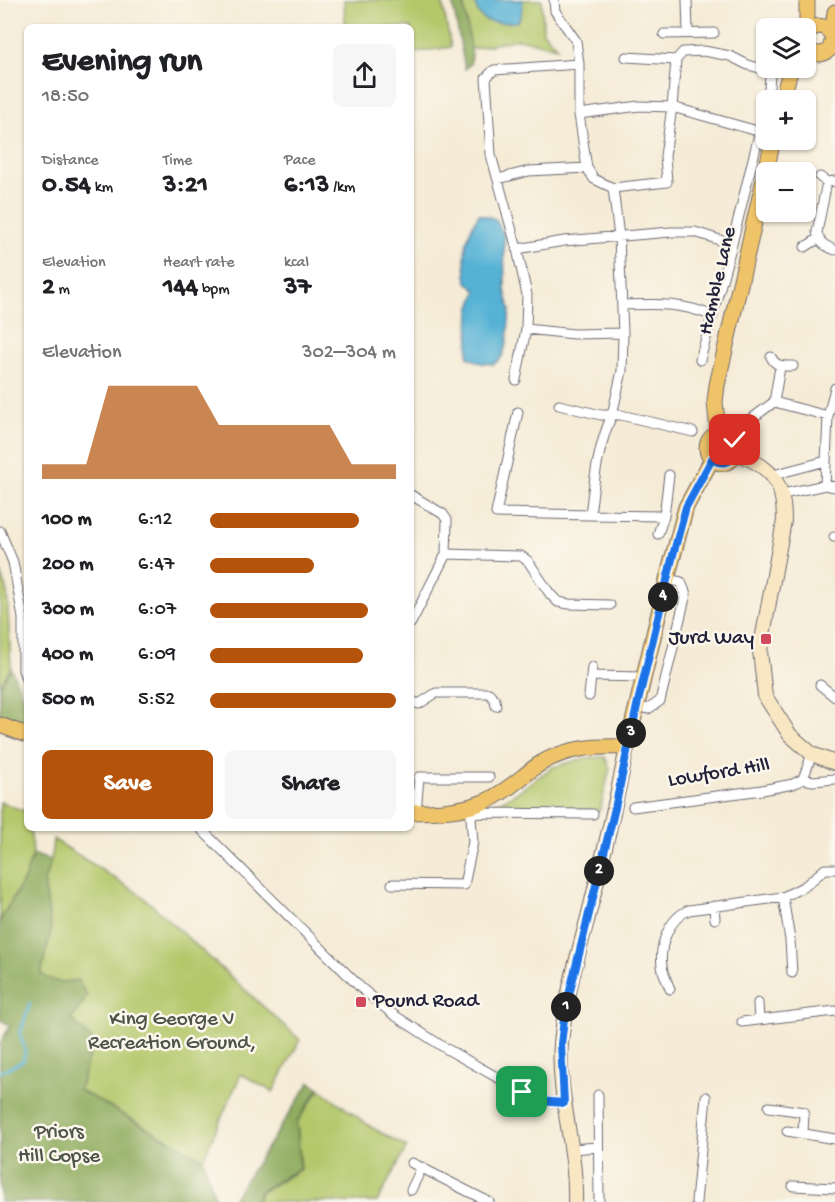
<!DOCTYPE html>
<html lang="en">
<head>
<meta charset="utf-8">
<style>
	body { margin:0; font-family:"Gochi Hand",sans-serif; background:#f6f6f6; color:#202124; height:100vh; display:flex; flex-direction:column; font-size:22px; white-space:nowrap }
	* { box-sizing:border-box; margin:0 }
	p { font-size:20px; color:#757577 }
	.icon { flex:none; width:33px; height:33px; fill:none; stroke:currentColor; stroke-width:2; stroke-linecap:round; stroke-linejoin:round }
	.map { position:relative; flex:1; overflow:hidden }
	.drawer { position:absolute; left:24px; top:24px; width:390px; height:807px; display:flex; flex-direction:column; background:#fff; border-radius:9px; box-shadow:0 2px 4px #0004 }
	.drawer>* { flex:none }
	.controls { position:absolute; left:756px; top:18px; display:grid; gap:12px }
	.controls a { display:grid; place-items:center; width:60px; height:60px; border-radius:9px; background:#fff; box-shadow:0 2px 4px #0004; font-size:30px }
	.pin { position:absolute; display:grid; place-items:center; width:51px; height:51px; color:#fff; margin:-26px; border-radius:12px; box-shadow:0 3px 9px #0006 }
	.km { position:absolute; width:30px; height:30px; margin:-15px; border-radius:50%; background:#222; color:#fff; font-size:16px; line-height:30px; text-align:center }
	.round { display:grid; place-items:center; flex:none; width:63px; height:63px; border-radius:9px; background:#f6f6f6 }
	.head { display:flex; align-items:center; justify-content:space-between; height:102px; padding:0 18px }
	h1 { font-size:33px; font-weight:700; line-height:45px }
	.figures { display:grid; grid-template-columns:repeat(3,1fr); gap:9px; height:102px; padding:6px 18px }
	.figures div { display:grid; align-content:center }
	.figures b { font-size:26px; font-weight:700 }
	.figures small { font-size:16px; font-weight:400 }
	.figures p { font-size:16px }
	.chart { height:168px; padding:12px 18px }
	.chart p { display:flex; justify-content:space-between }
	.chart svg { width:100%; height:108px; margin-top:6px; fill:#b45309; opacity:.7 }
	.cta { display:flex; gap:12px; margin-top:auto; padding:12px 18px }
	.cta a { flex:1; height:69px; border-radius:9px; background:#b45309; color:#fff; font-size:24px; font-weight:700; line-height:69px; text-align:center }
	.cta a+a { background:#f6f6f6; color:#202124 }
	ul { padding:0 18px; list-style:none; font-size:20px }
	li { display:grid; grid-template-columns:96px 72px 1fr; align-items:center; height:45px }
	li i { height:15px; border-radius:8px; background:#b45309 }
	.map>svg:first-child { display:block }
	.green { fill:#b4c76b; stroke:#6b7453; stroke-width:1.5 }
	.forest { fill:#8fac5f; stroke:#58674d; stroke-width:1.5 }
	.water { fill:#57b2d5; stroke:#3c6a88; stroke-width:1.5 }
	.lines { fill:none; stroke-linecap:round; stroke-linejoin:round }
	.stream { stroke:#57b2d5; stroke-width:3 }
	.street-casing { stroke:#6c6871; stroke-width:11 }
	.secondary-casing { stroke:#6c6871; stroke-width:16 }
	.primary-casing { stroke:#6c6871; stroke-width:17 }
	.street { stroke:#fff; stroke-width:9 }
	.secondary { stroke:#f9e7c3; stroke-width:14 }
	.primary { stroke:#efc469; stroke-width:15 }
	.route-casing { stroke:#fff; stroke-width:12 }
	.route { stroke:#1a73e8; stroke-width:8 }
	.poi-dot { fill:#d1495b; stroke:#fbf7ec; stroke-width:2 }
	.labels { text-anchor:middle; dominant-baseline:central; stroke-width:5; stroke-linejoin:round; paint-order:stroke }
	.street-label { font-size:21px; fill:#22223b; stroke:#fbf7ec }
	.poi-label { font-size:21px; fill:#22223b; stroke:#fbf7ec; text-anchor:end }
	.park-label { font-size:21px; fill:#4e5449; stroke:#fbf7ec }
</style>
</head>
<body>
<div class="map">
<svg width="835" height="1202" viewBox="0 0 835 1202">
	<rect width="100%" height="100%" fill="#fbf7ec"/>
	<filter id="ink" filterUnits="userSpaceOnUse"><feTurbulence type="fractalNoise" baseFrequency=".0167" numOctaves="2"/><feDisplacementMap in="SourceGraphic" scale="12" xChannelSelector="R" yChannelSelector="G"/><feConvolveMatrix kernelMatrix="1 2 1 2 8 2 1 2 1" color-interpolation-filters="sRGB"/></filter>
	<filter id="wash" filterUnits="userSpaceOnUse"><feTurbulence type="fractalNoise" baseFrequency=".008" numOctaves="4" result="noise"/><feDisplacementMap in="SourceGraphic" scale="24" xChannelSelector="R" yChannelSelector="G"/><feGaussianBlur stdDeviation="1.35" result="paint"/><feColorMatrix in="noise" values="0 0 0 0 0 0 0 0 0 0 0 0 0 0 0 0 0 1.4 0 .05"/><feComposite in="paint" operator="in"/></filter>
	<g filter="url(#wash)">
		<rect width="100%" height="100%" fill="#f5ebd6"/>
		<path class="green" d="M344,0H442L451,47L411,53V27H345Z
			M463,0H542L543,32L557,47L518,39L471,49Z
			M0,570L7,590L11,668L0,686Z
			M605,757L610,768L600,810L515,806L489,810V807L513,795L553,767L585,758Z
			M0,802L27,812V828H30L33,854L24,880L0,920Z
			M53,839L141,895L300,1040L273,1092L241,1074L203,1159L79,1090L93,1041L71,1020L66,983L53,982L41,975L51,930L44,881L51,861Z
			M320,1089L371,1127L407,1147L377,1202H257L260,1193L301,1169L297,1122Z"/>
		<path class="forest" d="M452,0H463L472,56L470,64L465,69Z
			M11,668L27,707V726L9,717L0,715V686Z
			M33,854L51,861L44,881L51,930L41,974C54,983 63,983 78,980L87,997L71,1019L93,1041L79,1090L203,1159L215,1198L221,1202H0V1044L10,1026L0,1019V920L24,880Z
			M310,1082L319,1088L297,1122L300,1168L259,1192L256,1202H231Z"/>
		<path class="water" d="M475,0H523L521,16L517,22C495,22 477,27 475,0Z
			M479,214L496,219L504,236L505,290L510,310L507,342L502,357L494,364L481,363L468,357L470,310L477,291L467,282C463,254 464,238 479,214Z"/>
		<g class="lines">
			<path class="stream" d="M0,1072L23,1061L25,1051L20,1034L30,1003"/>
		</g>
	</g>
	<g filter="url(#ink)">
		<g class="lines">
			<g class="street-casing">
				<path id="street" d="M554,0L555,11L576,41L579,64V114L587,168L594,179L613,188L619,237L623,333L622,371L612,415H621L693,432
					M687,0L688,33
					M664,34L714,33
					M626,57L676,60
					M579,114L639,106L672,107L761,132
					M820,177L827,182L835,181
					M498,179L529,171L587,168
					M827,182L817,232C819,243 825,246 835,250
					M613,188L667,182L665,156L672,107L676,60L683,52L704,51L730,56L748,65L767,70L770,75L768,100
					M805,247L818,239
					M517,249L564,241L671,232H695L732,244
					M622,305C656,304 681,302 713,316
					M526,329L574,334L623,333
					M771,357C776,367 783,366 793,366
					M700,360L732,244L766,106
					M516,380L526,329L527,295L517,249L491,155L486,78L494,70L579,64
					M774,402L828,416
					M559,405L601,415H612C598,446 594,481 590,515L664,516L669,475
					M518,412L496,513L590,515
					M754,417L774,402L780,367
					M773,475L826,461
					M825,485L828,416L835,388
					M783,494L825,485L835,487
					M411,495L443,514L447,520L446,554L411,623
					M0,531L13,562L23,618V670L27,681
					M658,534L664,516
					M834,537H835
					M446,554L521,556L528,561L550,594L558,602L569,604L610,605
					M592,676L644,677
					M820,685L835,697
					M589,696L592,667
					M411,701L419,704L436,693H489L495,700L496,706
					M637,706L648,709L660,701L686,594L681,582L667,579
					M803,779L813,781L835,779
					M633,807L762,790L793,784L803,779L812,754
					M416,812L419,777H489
					M472,813L593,814
					M200,828L361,988L394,1015L445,1048L539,1101L564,1103
					M392,884L464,885L473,842L470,806
					M783,897L790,940L792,973
					M714,906L715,919
					M670,989C667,981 663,974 662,966C659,945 669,918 689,910L783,897L805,886L825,869H835
					M758,1003L759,1020
					M742,1022L835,1011
					M598,1095L599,1202
					M769,1107L804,1112L803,1133
					M787,1131L835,1139
					M572,1149L597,1147
					M412,1163L489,1202
					M793,1186L835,1188
					M411,1190L422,1167
					M696,1202L706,1097"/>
			</g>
			<g class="secondary-casing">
				<path id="secondary" d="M737,453C772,468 784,481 784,521L760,651L765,696L790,735L812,754L835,763
					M575,1202C577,1148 557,1096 561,1043C565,1000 577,958 588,917C602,861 616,804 627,747"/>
			</g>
			<g class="primary-casing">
				<path id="primary" d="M807,0V32
					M832,34L835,12
					M806,35C814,22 828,24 833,38L830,49C821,57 811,55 806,45
					M782,100L791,68
					M707 448a15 15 0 1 1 30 0a15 15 0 1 1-30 0Z
					M718,433L715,402L717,385L773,140
					M0,725L27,735
					M411,812C436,812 461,811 484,802C505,793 520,778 538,765C566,747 595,746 627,747L667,579L686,507L712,459"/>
			</g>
			<use href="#street" class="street"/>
			<use href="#secondary" class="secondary"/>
			<use href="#primary" class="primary"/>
		</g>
	</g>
	<g class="lines" filter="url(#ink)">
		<g class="route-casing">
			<path id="route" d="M522,1092L539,1101L564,1103L561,1044L565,1011L615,808L637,706L673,555L686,507L712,459C727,469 742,456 735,440"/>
		</g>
		<use href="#route" class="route"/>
	</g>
	<g class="poi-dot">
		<rect x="760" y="633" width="12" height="12" rx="3"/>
		<rect x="355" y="996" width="12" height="12" rx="3"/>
	</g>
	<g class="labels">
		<g class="street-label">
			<text transform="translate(719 281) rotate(-77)">Hamble Lane</text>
			<text transform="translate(719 774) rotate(-9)">Lowford Hill</text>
		</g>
		<g class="poi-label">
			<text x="754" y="639">Jurd Way</text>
			<text x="373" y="1002" text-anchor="start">Pound Road</text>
		</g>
		<g class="park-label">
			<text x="172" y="1020">King George V<tspan x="172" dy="24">Recreation Ground,</tspan></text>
			<text x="59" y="1133">Priors<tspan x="59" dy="24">Hill Copse</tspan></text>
		</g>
	</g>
</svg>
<div class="controls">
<a><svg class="icon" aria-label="layers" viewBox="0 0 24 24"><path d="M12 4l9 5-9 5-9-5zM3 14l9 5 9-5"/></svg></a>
<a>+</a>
<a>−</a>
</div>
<div class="pin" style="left:522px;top:1092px;background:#1e9e55"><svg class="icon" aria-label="arrive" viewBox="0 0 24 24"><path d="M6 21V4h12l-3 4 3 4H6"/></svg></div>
<div class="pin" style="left:735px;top:440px;background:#d93025"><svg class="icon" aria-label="check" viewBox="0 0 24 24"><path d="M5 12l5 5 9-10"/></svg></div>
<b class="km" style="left:566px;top:1007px">1</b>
<b class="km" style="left:599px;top:871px">2</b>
<b class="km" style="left:631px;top:733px">3</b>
<b class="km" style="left:663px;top:597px">4</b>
<section class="drawer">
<div class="head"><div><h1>Evening run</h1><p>18:50</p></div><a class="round"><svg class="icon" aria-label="share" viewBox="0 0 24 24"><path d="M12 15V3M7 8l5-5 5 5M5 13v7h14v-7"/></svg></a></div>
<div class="figures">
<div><p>Distance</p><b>0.54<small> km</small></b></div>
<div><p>Time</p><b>3:21</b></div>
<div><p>Pace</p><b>6:13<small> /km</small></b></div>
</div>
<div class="figures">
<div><p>Elevation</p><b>2<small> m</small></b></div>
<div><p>Heart rate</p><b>144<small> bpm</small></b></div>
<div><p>kcal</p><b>37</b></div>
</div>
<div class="chart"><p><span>Elevation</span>302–304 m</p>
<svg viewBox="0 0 160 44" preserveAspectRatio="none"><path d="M0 44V38L10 38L20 38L30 6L40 6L50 6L60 6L70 6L80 22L90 22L100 22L110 22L120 22L130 22L140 38L150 38L160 38V44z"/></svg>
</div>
<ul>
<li><b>100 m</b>6:12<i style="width:80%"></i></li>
<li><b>200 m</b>6:47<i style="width:56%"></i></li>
<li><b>300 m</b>6:07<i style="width:85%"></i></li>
<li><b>400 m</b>6:09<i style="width:82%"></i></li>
<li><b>500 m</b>5:52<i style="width:100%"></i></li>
</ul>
<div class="cta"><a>Save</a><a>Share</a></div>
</section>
</div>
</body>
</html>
